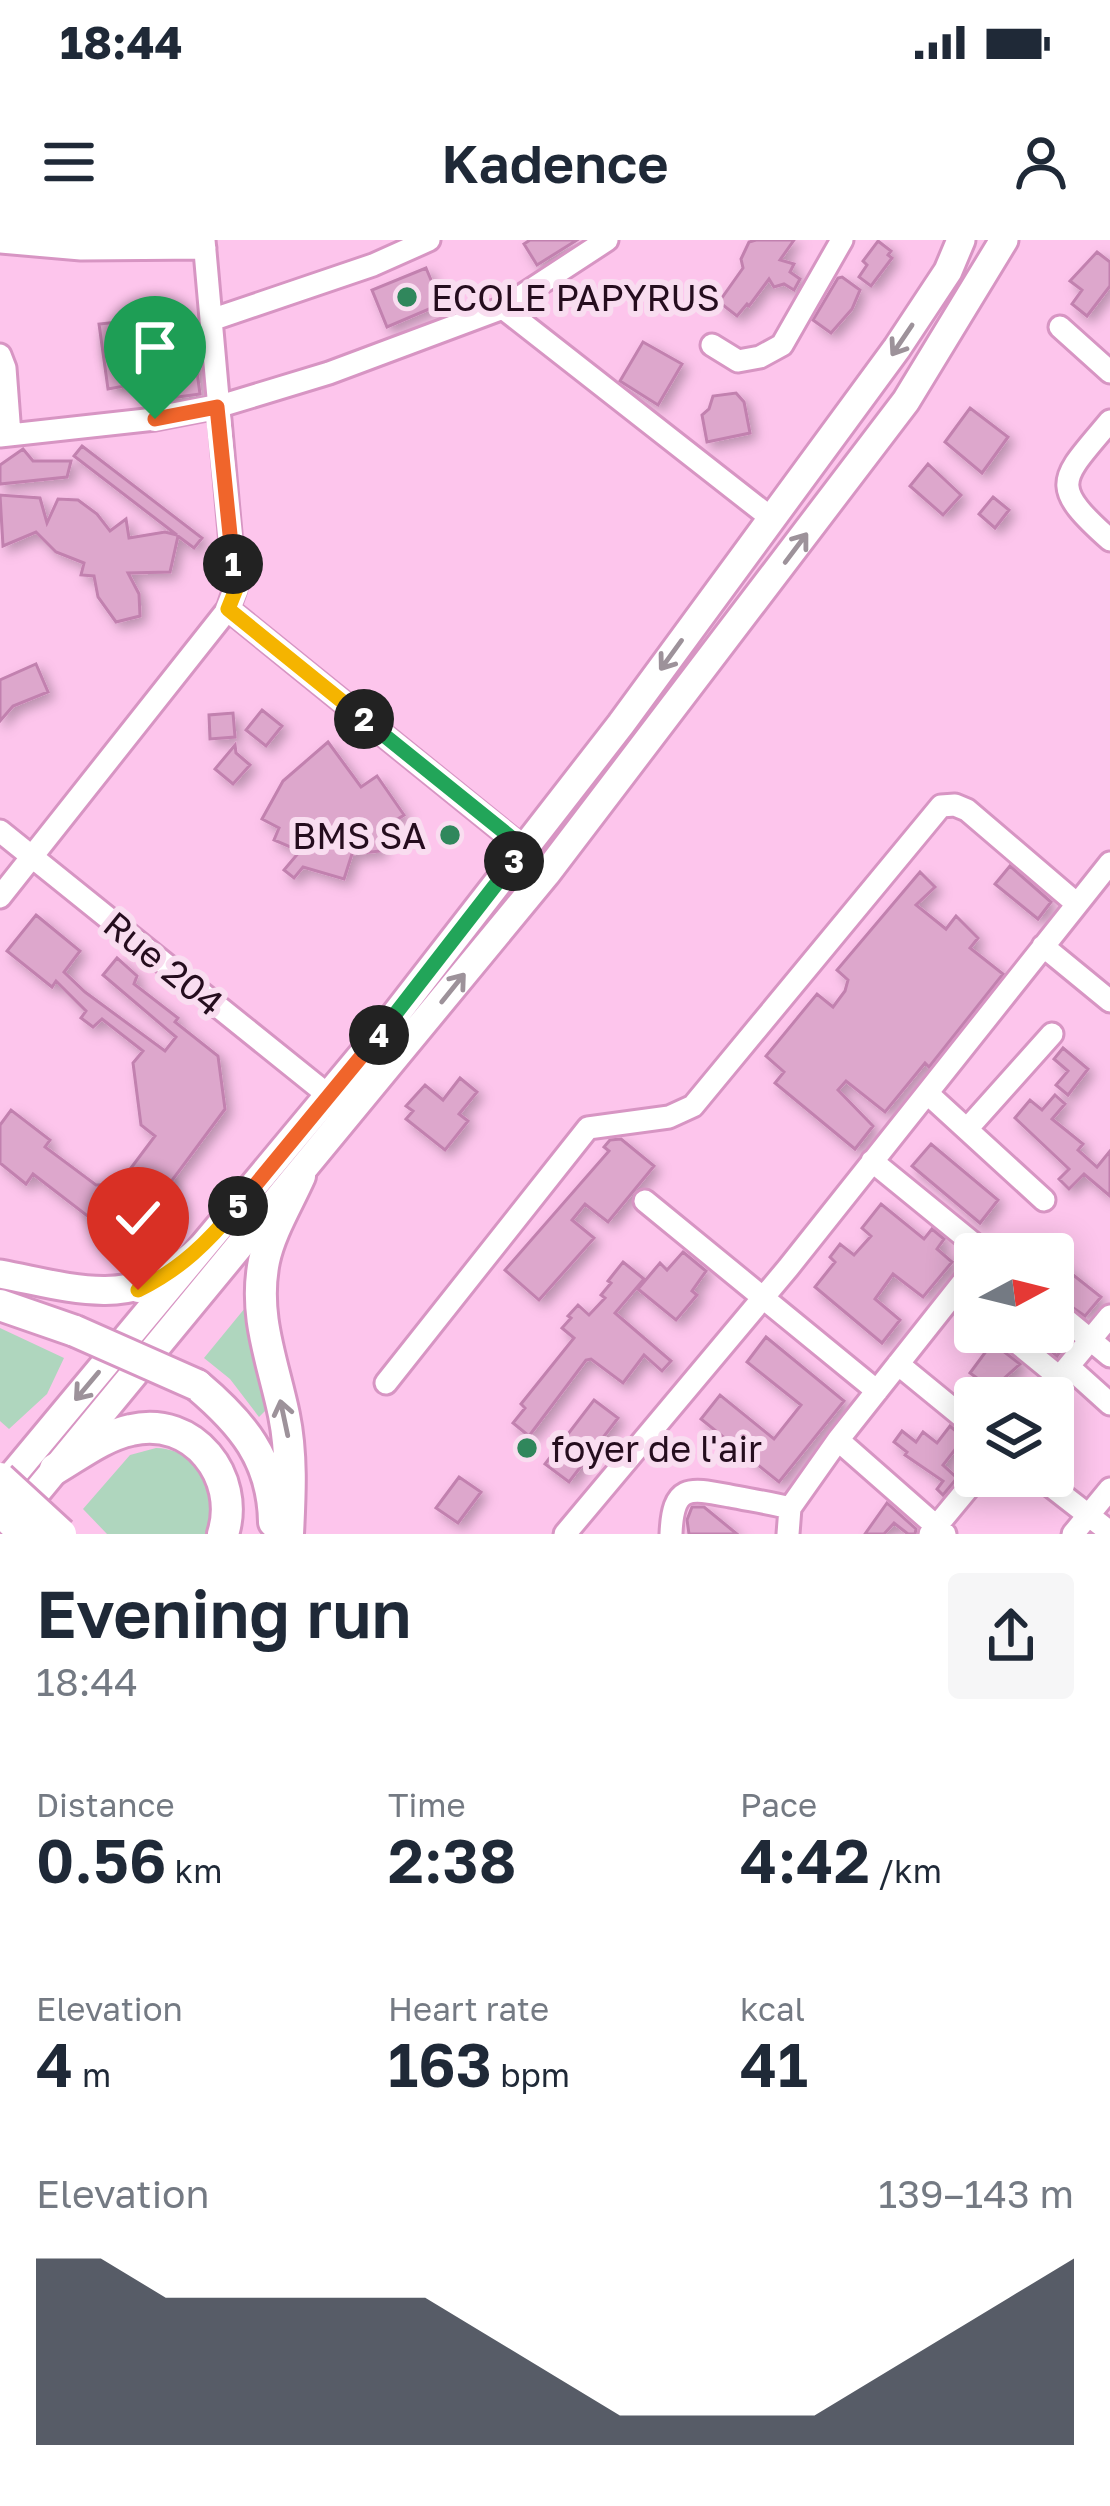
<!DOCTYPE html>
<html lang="en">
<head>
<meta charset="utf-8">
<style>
	body { margin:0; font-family:"Golos Text",sans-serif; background:#f6f6f7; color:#1f2937; height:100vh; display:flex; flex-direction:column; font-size:45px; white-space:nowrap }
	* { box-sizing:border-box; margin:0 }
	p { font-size:39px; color:#747a83 }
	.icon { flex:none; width:66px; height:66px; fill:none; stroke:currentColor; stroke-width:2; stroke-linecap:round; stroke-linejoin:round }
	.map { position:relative; height:1294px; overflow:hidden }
	.side { display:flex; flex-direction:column; background:#fff; flex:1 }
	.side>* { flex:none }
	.needle { width:78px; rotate:83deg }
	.fabs { position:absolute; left:954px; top:993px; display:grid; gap:24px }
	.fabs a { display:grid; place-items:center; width:120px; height:120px; border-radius:12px; background:#fff; box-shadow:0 6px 30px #0003; font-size:60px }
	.pin { position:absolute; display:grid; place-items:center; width:102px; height:102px; color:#fff; margin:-123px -51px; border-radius:50% 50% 50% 0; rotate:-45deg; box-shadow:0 0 12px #0007 }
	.pin .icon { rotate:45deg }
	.km { position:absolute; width:60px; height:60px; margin:-30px; border-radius:50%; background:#222; color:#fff; font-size:33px; line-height:60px; text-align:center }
	.round { display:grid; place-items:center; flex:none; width:126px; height:126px; border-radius:12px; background:#f6f6f7 }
	.head { display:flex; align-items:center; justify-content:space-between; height:204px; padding:0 36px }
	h1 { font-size:66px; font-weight:600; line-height:90px }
	.metrics { display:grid; grid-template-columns:repeat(3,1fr); gap:18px; height:204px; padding:12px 36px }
	.metrics div { display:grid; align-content:center }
	.metrics b { font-size:60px; font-weight:600 }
	.metrics small { font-size:33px; font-weight:400 }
	.metrics p { font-size:33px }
	.chart { height:336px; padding:24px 36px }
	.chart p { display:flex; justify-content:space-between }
	.chart svg { width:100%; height:216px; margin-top:12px; fill:#111827; opacity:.7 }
	.status { display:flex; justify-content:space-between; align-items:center; height:84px; padding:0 60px; background:#fff; direction:ltr }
	.status svg { height:33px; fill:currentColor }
	header { display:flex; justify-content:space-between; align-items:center; height:156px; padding:0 36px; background:#fff; font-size:54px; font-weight:600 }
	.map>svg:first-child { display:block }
	.green { fill:#afd6be }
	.building { fill:#dda7cc; stroke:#c281af; stroke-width:3; filter:url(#shadow) }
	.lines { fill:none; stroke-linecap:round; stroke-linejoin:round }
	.minor-casing { stroke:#d795c3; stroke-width:27 }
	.major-casing { stroke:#d795c3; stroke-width:33 }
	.highway-casing { stroke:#d795c3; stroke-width:36 }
	.minor { stroke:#fff; stroke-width:21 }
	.major { stroke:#fff; stroke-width:27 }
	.highway { stroke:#fff; stroke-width:30 }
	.highway-bridge-casing { stroke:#d795c3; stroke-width:36; stroke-linecap:butt }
	.highway-bridge { stroke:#fff; stroke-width:30 }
	.oneway { stroke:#9d929a }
	.split-1-casing { stroke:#fff; stroke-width:24 }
	.split-2-casing { stroke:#fff; stroke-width:24 }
	.split-3-casing { stroke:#fff; stroke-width:24 }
	.split-4-casing { stroke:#fff; stroke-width:24 }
	.split-5-casing { stroke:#fff; stroke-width:24 }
	.split-6-casing { stroke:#fff; stroke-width:24 }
	.split-1 { stroke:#f0652b; stroke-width:15 }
	.split-2 { stroke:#f5b400; stroke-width:15 }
	.split-3 { stroke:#22a559; stroke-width:15 }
	.split-4 { stroke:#22a559; stroke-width:15 }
	.split-5 { stroke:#f0652b; stroke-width:15 }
	.split-6 { stroke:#f5b400; stroke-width:15 }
	.poi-dot { fill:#30875c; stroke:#f9ddf0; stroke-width:4.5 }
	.labels { text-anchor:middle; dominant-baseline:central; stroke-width:12; stroke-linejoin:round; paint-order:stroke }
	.poi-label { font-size:36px; fill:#250d1e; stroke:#f9ddf0; text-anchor:start }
	.street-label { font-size:36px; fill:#250d1e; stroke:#f9ddf0 }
</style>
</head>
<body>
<div class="status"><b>18:44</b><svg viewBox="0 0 49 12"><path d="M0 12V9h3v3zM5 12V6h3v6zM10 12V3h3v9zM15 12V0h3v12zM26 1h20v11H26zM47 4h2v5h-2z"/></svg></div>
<header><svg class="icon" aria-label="menu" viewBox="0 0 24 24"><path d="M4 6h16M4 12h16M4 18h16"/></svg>Kadence<svg class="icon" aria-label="person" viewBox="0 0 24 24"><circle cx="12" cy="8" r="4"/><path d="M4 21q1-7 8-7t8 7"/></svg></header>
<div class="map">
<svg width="1110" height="1294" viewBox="0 0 1110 1294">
	<defs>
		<filter id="shadow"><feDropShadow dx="5.5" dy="5.5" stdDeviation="6" flood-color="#0004"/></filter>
	</defs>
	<rect width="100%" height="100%" fill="#fdc5ec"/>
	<path class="green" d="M245,1068L267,1169L259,1177L230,1139L204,1118Z
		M0,1088L64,1118L47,1154L9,1189L0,1181Z
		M156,1208C182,1209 211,1226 215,1254C216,1266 211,1282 210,1294H107L83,1269L130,1215Z"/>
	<path class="building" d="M530,0H577L537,25L524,4Z
		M756,0H794L780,20L794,24L790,32L800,39L794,50L784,44L774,47L769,39L749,66L747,64L737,76L719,62L743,28L741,19L749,2Z
		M878,1L891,11L888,15L892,18L871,46L859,37L867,25L863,21Z
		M1097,12L1110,22V46L1087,76L1072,64L1082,50L1070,41Z
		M426,28L441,64L387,87L372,50Z
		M842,37L860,50L852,69L831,93L813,80L838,38Z
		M128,81L130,95L191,87L200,154L156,160L155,155L138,158L136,144L108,149L99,84Z
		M643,102L682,124L658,165L620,141Z
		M736,153L744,162L750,193L707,202L702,175L709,169L713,156Z
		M970,168L1008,197L982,233L945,202Z
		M82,206L202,298L194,308L178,296L170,332L128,333L139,354L140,376L116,382L98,357L94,336L81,335L84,323L56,312L36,292L3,306L0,255L40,258L47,283L58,259L78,260L97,274L110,291L126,279L129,298L165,292L177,295L74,216Z
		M23,209L33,221H71L67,237L0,244V225Z
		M928,224L961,255L943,275L910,246Z
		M993,257L1009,270L995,288L979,274Z
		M36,424L48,452L13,466L0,481V440Z
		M262,470L282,486L266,506L246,490Z
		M233,473L235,497L210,499L209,475Z
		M328,502L361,547L377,536L404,575L379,591L381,611L352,614L344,639L303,627L294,638L284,630L300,611L274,600L279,588L262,579L283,541Z
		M235,505L236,513L250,525L233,544L215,529Z
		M1010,626L1051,662L1038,679L995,644Z
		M920,632L935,647L916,665L946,689L956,676L978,698L970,708L1003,734L929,827L925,823L885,872L846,841L838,850L873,886L855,909L775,843L784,832L766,816L817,754L833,767L845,751L848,740L837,730Z
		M36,675L80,711L64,732L85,752L165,811L176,797L103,735L117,718L137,736L134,744L178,778L175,782L218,816L225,869L159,958L150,952L130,978L94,981L33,934L26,944L0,923V885L11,870L50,900L45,907L96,945L119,944L155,896L141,885L133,823L143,811L102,779L93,787L81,778L86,771L56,741L52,747L7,711Z
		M1063,808L1088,829L1068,855L1056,845L1068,831L1054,819Z
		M460,838L477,852L459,874L468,881L445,910L406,879L413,871L406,866L425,845L443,860Z
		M1055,855L1065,864L1052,879L1083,904L1078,910L1097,927L1110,911V956L1084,934L1069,949L1059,939L1069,929L1015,878L1030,860L1042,870Z
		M621,899L654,926L608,982L585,964L572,980L594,998L539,1060L505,1030L609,911L604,907L610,900Z
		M931,904L998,960L980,983L912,926Z
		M881,964L924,999L932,989L944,999L937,1009L952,1022L923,1057L893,1034L875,1059L900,1080L882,1103L815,1047L835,1022L830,1017L840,1004L854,1015L871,996L862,988Z
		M683,1012L706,1031L692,1051L697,1055L676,1080L638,1049L660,1023L667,1030Z
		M1053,1019L1101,1057L1085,1076L1053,1054Z
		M623,1022L644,1039L615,1073L671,1121L662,1131L644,1115L623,1143L591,1119L586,1120L529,1196L513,1183L525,1168L521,1164L574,1098L562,1088L571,1078L568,1076L578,1065L589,1075L605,1058L601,1055L611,1043L608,1041Z
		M1053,1088L1068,1101L1057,1116L1028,1092H1053Z
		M975,1092H989L994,1104L1020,1124L992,1149L970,1133L990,1106Z
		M766,1097L844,1161L779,1242L701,1179L720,1155L774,1199L801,1165L747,1122Z
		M594,1160L618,1178L569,1242L545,1224Z
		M950,1186L964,1198L943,1225L957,1238L943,1255L937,1249L943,1241L905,1215L907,1212L894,1202L902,1191L916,1202L923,1192L937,1203Z
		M459,1237L481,1252L458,1283L436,1268Z
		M887,1263L916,1289L915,1294H908L894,1283L884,1294H865Z
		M692,1267H704L737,1294H689L687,1280Z"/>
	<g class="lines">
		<g class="minor-casing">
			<path id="minor" d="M0,2L81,9L205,8
				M503,68L771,278
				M211,80L373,25L429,0
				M1060,87L1110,132
				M712,105L738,121L760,117L782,105L842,0
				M0,115L5,128L10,195
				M1110,181C1061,240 1047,244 1110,300
				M0,196L155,179L217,167L329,133L503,68L607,0
				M228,369L523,608
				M0,591L328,855
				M0,657L228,369L235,349L204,0
				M1043,706L1110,761
				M927,853L1044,960
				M967,889L1052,794
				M872,921L986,1014
				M645,961L877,1151
				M955,1053L975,1069
				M1053,1069L1110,1116
				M1004,1092L1059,1137
				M898,1124L975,1187
				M1069,1127L1110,1164
				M386,1143L588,888L669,877L693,866L941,566L955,565L967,570L1077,664
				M1042,1158L1110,1076
				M838,1200L945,1294
				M1038,1236L1110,1292
				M565,1294L788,1028L1110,623
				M671,1294C673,1244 689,1248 730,1256C750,1260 770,1263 790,1268
				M788,1294L790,1268L838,1200L975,1027
				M930,1294L978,1236
				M1073,1294L1110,1249"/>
		</g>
		<g class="major-casing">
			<path id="major" d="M0,1034C61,1045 123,1068 177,1027
				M0,1250L388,784L621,484L897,108L948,31L961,0
				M2,1294L546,634L906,161L1004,0"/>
		</g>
		<g class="highway-casing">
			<path id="highway" d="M0,1065L75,1091
				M197,1145C242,1183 273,1219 274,1282
				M55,1229C79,1215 103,1196 131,1190C193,1175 241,1237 223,1294
				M288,1294C290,1254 292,1214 284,1175C273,1122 253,1076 264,1021C270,992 288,963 300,936"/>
		</g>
		<use href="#minor" class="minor"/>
		<use href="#major" class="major"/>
		<use href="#highway" class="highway"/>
		<g class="highway-bridge-casing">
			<path id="highway-bridge" d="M75,1091L197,1145
				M0,1238L61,1294
				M0,1270L24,1294"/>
		</g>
		<use href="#highway-bridge" class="highway-bridge"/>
	</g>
	<defs><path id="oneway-shaft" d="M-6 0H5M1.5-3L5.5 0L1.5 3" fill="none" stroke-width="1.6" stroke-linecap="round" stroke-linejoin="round" transform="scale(3)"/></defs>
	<g class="oneway">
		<use href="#oneway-shaft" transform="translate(902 100) rotate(124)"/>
		<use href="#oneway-shaft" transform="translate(796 308) rotate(-53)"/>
		<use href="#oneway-shaft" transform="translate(671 415) rotate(126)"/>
		<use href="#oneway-shaft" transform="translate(453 748) rotate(-51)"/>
		<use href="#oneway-shaft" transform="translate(87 1146) rotate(130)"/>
		<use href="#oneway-shaft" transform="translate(284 1178) rotate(-102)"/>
	</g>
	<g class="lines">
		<g class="split-1-casing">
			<path id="split-1" d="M155,179L217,167L233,324"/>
		</g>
		<g class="split-2-casing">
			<path id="split-2" d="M233,324L236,349L228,369L364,479"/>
		</g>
		<g class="split-3-casing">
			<path id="split-3" d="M364,479L524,608L514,621"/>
		</g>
		<g class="split-4-casing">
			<path id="split-4" d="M379,795L514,621"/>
		</g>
		<g class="split-5-casing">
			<path id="split-5" d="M238,966L379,795"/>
		</g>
		<g class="split-6-casing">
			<path id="split-6" d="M138,1050C181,1029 208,1002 238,966"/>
		</g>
		<use href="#split-1" class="split-1"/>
		<use href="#split-2" class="split-2"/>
		<use href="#split-3" class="split-3"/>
		<use href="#split-4" class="split-4"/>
		<use href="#split-5" class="split-5"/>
		<use href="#split-6" class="split-6"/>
	</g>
	<g class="poi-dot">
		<circle cx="407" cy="57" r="12"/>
		<circle cx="450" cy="595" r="12"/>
		<circle cx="527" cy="1208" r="12"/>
	</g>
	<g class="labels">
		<g class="poi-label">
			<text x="431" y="57">ECOLE PAPYRUS</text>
			<text x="426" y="595" text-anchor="end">BMS SA</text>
			<text x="551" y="1208">foyer de l'air</text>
		</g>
		<g class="street-label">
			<text transform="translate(164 723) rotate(39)">Rue 204</text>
		</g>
	</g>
</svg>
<div class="fabs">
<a><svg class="needle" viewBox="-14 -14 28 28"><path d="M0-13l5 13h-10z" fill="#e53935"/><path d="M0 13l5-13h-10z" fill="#747a83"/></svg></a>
<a><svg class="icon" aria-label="layers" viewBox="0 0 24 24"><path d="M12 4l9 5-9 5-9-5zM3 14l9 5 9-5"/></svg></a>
</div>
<div class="pin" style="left:155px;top:179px;background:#1e9e55"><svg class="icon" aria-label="arrive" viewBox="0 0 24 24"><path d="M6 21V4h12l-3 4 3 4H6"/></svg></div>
<div class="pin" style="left:138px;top:1050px;background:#d93025"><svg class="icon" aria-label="check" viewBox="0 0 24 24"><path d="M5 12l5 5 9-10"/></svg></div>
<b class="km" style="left:233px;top:324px">1</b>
<b class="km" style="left:364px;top:479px">2</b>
<b class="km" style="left:514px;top:621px">3</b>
<b class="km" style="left:379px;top:795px">4</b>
<b class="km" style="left:238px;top:966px">5</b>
</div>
<section class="side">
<div class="head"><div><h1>Evening run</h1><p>18:44</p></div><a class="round"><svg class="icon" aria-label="share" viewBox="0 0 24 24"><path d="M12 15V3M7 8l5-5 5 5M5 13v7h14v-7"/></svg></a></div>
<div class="metrics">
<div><p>Distance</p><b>0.56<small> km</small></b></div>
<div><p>Time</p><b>2:38</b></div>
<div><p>Pace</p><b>4:42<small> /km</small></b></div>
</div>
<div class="metrics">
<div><p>Elevation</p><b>4<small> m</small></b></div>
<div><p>Heart rate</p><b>163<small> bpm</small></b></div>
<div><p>kcal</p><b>41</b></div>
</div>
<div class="chart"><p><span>Elevation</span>139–143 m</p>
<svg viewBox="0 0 160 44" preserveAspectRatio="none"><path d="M0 44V6L10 6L20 14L30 14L40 14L50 14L60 14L70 22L80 30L90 38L100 38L110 38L120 38L130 30L140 22L150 14L160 6V44z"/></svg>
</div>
</section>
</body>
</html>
